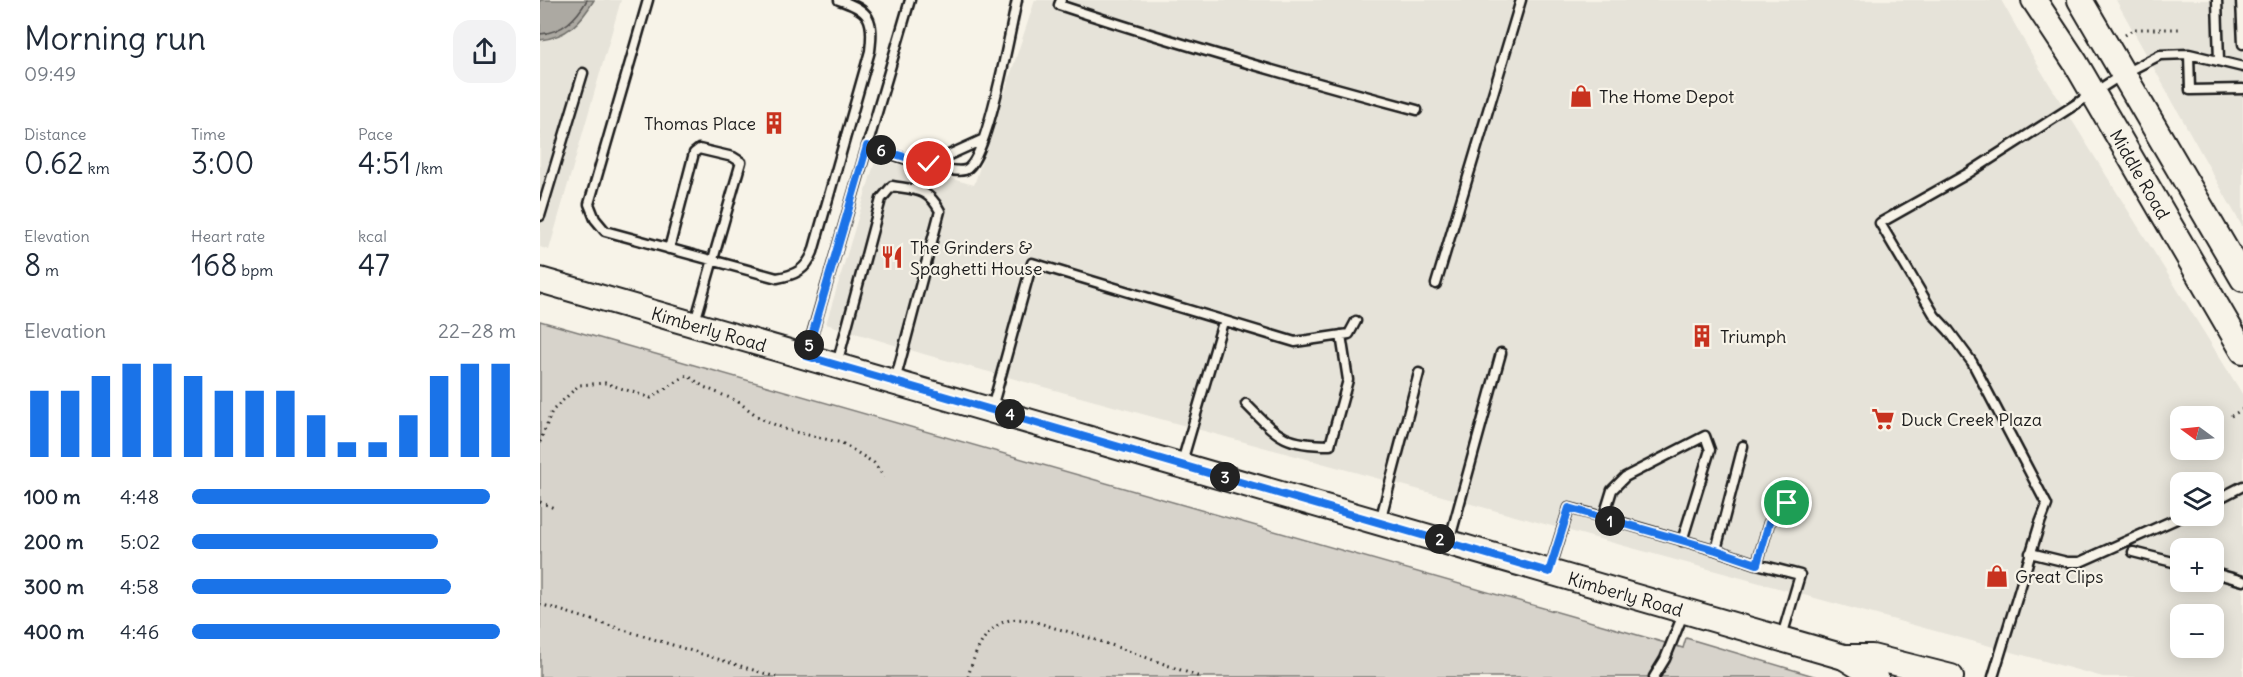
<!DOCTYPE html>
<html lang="en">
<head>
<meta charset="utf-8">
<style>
	body { margin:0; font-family:Delius,sans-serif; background:#f2f2f3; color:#1f2937; height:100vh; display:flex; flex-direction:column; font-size:22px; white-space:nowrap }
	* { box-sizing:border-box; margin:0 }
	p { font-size:20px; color:#747a83 }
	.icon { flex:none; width:33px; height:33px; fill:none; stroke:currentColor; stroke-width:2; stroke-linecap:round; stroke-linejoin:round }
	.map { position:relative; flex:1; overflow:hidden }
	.details { display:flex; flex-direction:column; background:#fff; width:540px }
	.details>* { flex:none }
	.needle { width:39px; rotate:285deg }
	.tools { position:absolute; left:1630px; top:406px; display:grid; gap:12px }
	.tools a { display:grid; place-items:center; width:54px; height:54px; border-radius:12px; background:#fff; box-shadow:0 3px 15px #0003; font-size:30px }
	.pin { position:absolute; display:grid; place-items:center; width:51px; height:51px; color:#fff; margin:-26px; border:3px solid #fff; border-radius:50%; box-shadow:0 2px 6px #0007 }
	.km { position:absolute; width:30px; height:30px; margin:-15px; border-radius:50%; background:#222; color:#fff; font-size:16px; line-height:30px; text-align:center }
	.round { display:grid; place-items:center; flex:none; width:63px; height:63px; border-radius:18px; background:#f2f2f3 }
	.headline { display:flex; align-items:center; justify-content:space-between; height:102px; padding:0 24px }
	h1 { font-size:33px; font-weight:600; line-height:45px }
	.metrics { display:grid; grid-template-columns:repeat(3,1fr); gap:9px; height:102px; padding:6px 24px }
	.metrics div { display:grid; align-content:center }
	.metrics b { font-size:30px; font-weight:600 }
	.metrics small { font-size:16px; font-weight:400 }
	.metrics p { font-size:16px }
	.chart { height:168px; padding:12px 24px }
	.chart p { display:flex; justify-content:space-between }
	.chart svg { width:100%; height:108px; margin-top:6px; stroke:#1a73e8; stroke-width:6 }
	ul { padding:0 24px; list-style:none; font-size:20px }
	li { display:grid; grid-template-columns:96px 72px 1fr; align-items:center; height:45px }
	li i { height:15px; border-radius:8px; background:#1a73e8 }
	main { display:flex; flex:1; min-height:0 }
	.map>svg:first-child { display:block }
	.built { fill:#e6e3d9; fill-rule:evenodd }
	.green { fill:#d7d3cb; stroke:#7a7874; stroke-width:1.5 }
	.water { fill:#aca9a2; stroke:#72716c; stroke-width:1.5 }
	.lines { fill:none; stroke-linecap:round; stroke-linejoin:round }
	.shore { stroke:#565452; stroke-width:1.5 }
	.lane-casing { stroke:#1c1c1c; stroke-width:13 }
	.secondary-casing { stroke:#1c1c1c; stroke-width:28 }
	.path { stroke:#1c1c1c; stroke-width:3; stroke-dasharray:1.5 4.5; stroke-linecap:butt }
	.lane { stroke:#f7f3e8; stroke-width:8 }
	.secondary { stroke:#f7f3e8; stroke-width:24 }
	.route-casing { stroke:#fff; stroke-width:12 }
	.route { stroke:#1a73e8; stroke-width:8 }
	.labels { text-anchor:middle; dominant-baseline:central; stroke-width:4.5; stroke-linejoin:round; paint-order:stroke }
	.poi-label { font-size:18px; fill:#1c1c1c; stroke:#f7f3e8; text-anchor:start }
	.street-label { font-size:18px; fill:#1c1c1c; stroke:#f7f3e8 }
</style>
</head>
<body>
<main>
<section class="details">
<div class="headline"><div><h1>Morning run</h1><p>09:49</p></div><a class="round"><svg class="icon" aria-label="share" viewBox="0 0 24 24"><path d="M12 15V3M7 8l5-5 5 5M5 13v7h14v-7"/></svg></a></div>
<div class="metrics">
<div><p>Distance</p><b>0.62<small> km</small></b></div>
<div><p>Time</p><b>3:00</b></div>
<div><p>Pace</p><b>4:51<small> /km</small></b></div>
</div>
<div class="metrics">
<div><p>Elevation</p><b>8<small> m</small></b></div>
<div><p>Heart rate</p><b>168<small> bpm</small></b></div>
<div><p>kcal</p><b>47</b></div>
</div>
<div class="chart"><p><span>Elevation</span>22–28 m</p>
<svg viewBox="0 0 160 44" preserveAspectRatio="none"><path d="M5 44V17M15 44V17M25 44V11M35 44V6M45 44V6M55 44V11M65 44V17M75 44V17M85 44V17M95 44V27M105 44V38M115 44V38M125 44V27M135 44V11M145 44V6M155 44V6"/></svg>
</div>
<ul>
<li><b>100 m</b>4:48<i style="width:92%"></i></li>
<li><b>200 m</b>5:02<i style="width:76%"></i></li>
<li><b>300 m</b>4:58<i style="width:80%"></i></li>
<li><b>400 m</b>4:46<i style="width:95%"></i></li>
</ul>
</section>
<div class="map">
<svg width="1703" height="677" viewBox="0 0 1703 677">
	<rect width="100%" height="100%" fill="#f7f3e8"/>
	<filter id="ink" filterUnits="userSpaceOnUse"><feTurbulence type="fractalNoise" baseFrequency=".0167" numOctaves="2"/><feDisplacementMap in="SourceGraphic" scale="12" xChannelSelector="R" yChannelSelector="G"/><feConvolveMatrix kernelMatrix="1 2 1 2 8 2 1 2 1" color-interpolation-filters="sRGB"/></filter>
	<g filter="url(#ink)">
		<path class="built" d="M0,0H81L9,250L0,247Z
			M495,0H1461L1500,69L1703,395V677H1563L387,355L286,324L336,158L434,185ZM1641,417H1674V450H1641ZM1641,483H1674V516H1641ZM1641,549H1674V582H1641ZM1641,615H1674V648H1641Z
			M1576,0H1703V228Z"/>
		<path class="green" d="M0,321L1143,648L1146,638L1277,677H0Z"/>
		<path class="water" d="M0,0H54C41,22 27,37 0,40Z"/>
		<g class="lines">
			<path class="shore" d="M0,34C23,32 36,19 47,0"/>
			<g class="lane-casing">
				<path id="lane" d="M108,0L49,204L55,219L65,231L237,278C255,275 266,270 273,252L330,51C334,19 330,10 299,0
					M521,0L519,5C637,44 757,78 877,110
					M1677,0L1679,61
					M1701,0L1703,44
					M1703,67L1649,54L1650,90L1703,89
					M327,146C346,152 408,175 425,170C447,163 471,26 477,0
					M389,164L442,140
					M0,216L43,73
					M129,249L154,153L159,149L193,157L201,162L155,322
					M896,284L981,0
					M266,355L370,0
					M297,364L341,199L352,186C375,190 388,188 400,211L355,381
					M706,404C738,436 743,445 790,445L808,380L801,335
					M452,408L492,263L755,342L809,334L816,321
					M642,462L683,322
					M1674,501L1703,486
					M1063,519L1072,490L1085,477L1165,436L1170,450L1142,541
					M840,521L879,373
					M909,542L961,353
					M1176,550L1203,446
					M1593,552L1641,564
					M1490,553L1527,562H1540L1643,516
					M1217,564L1229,523L1247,503
					M1010,569L1029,508L1048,513L1176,550L1217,564L1260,575L1242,636
					M1674,573L1703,581
					M1114,677L1125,659L1144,612
					M1453,677L1500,523L1507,505L1432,362L1409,331L1395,316L1340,223L1427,174L1583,74L1620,55L1649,54"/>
			</g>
			<g class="secondary-casing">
				<g id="secondary">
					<path id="s1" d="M1494,0L1535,62L1703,351"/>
					<path d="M1540,0L1703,279"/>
					<path id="s2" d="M0,280L1304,657H1332L1411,677"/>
					<path d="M1304,657L1336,677"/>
				</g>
			</g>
			<path class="path" d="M1585,35L1594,29H1641
				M1691,416L1703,409
				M0,442L12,411L39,385L65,383L111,398L147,375L164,387L197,401L220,418L247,430L302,443L334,463L344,477
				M0,502L14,508
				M0,604L236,677
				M428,677C434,655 444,626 470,620C484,617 502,624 515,628C565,641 612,660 660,677"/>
			<use href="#lane" class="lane"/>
			<use href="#secondary" class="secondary"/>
		</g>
	</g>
	<g class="lines" filter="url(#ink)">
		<g class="route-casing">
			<path id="route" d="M389,164L327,146L266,356L1009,572L1029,508L1176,550L1217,564L1229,523L1247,503"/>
		</g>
		<use href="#route" class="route"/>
	</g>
	<defs>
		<g id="shop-bare" transform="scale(1.8)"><path d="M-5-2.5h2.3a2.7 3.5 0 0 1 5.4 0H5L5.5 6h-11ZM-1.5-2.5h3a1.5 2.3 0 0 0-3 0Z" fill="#c8321e" stroke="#f7f3e8" stroke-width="2.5" paint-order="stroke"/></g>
		<g id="building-bare" transform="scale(1.8)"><path d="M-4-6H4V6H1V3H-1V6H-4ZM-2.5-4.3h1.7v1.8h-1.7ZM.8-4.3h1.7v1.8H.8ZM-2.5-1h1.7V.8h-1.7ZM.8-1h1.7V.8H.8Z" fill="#c8321e" stroke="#f7f3e8" stroke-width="2.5" paint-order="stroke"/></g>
		<g id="restaurant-bare" transform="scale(1.8)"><path d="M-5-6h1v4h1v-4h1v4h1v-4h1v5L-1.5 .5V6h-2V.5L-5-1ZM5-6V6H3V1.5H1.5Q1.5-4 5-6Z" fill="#c8321e" stroke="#f7f3e8" stroke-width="2.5" paint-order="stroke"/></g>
		<g id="supermarket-bare" transform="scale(1.8)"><path d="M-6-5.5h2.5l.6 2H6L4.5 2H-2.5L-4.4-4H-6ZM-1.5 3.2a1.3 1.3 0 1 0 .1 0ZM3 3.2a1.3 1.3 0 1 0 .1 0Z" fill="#c8321e" stroke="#f7f3e8" stroke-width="2.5" paint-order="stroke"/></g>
	</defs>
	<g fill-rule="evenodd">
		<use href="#shop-bare" x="1041" y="96"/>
		<use href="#building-bare" x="234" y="123"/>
		<use href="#restaurant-bare" x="352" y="257"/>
		<use href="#building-bare" x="1162" y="336"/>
		<use href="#supermarket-bare" x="1343" y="419"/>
		<use href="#shop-bare" x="1457" y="576"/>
	</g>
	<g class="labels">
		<g class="poi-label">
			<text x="1059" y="96">The Home Depot</text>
			<text x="216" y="123" text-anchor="end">Thomas Place</text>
			<text x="370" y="247">The Grinders &amp;<tspan x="370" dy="21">Spaghetti House</tspan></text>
			<text x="1180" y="336">Triumph</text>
			<text x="1361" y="419">Duck Creek Plaza</text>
			<text x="1475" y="576">Great Clips</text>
		</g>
		<g class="street-label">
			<text stroke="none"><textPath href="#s1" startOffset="204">Middle Road</textPath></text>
			<text stroke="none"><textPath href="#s2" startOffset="176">Kimberly Road</textPath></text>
			<text stroke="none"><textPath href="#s2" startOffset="1130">Kimberly Road</textPath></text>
		</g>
	</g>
</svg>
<div class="tools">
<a><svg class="needle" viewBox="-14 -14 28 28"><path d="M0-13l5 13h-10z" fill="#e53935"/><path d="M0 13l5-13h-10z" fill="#747a83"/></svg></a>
<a><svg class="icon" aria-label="layers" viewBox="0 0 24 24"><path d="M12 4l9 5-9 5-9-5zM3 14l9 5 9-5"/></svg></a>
<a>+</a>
<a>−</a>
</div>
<div class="pin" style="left:1247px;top:503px;background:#1e9e55"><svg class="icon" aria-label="arrive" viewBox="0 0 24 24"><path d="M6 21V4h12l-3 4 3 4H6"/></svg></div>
<div class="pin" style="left:389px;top:164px;background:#d93025"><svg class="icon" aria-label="check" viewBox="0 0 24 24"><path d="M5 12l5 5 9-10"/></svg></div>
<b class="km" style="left:1070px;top:521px">1</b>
<b class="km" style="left:900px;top:539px">2</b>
<b class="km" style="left:685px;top:477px">3</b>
<b class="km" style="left:470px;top:414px">4</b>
<b class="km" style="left:269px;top:345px">5</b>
<b class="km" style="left:341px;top:150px">6</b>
</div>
</main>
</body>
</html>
